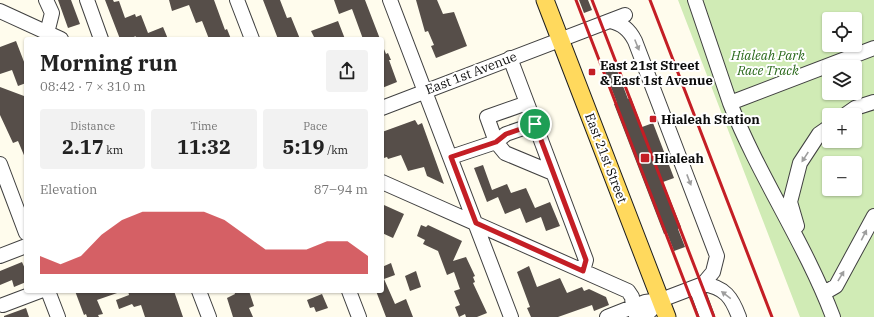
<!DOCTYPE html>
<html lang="en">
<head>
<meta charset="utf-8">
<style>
	body { margin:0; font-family:"IBM Plex Serif",serif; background:#f2f2f2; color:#222; height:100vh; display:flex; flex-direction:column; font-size:15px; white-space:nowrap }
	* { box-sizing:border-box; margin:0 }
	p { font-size:13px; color:#767676 }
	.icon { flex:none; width:22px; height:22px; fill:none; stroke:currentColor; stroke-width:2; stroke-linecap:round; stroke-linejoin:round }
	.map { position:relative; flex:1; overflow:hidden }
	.drawer { position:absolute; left:24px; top:37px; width:360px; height:256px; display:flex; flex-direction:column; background:#fff; border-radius:4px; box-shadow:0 1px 3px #0004 }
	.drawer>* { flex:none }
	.fabs { position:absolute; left:822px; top:12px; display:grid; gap:8px }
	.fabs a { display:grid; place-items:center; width:40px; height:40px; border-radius:4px; background:#fff; box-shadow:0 1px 3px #0004; font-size:20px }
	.pin { position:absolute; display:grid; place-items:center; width:34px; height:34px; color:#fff; margin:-17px; border:2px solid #fff; border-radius:50%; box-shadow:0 1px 4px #0007 }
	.round { display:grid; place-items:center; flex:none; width:42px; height:42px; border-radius:4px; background:#f2f2f2 }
	.overview { display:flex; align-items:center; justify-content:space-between; height:68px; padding:0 16px }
	h1 { font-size:22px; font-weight:700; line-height:30px }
	.stats { display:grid; grid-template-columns:repeat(3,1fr); gap:6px; height:68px; padding:4px 16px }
	.stats div { display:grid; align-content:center; border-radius:4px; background:#f2f2f2; text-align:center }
	.stats b { font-size:20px; font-weight:700 }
	.stats small { font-size:11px; font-weight:400 }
	.stats p { font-size:11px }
	.chart { height:112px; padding:8px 16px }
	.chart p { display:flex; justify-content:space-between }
	.chart svg { width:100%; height:72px; margin-top:4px; fill:#c41e25; opacity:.7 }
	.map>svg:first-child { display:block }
	.green { fill:#d0ebb5; fill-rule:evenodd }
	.building { fill:#564e49 }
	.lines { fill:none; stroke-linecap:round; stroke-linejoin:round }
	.minor-casing { stroke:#404040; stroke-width:16 }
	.major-casing { stroke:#1e1e1e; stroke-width:19 }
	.minor { stroke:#fff; stroke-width:14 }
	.major { stroke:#ffd95d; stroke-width:17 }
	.rail { stroke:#c41e25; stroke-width:3 }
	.oneway { fill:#9e9e9e }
	.route-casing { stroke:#fff; stroke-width:8 }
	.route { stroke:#c41e25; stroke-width:5 }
	.poi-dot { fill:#c41e25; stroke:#fff; stroke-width:1.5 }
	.labels { text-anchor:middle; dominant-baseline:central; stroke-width:4; stroke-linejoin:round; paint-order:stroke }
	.park-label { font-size:13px; font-style:italic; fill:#29681a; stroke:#fff }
	.poi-label { font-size:13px; font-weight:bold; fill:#0d0d0d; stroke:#fff; text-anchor:start }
	.street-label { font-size:13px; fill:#0d0d0d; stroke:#fff }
</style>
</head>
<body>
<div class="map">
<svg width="874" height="317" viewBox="0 0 874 317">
	<rect width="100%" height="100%" fill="#fffced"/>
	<path class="green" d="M678,0H874V317H800ZM829,19H855V45H829ZM829,67H855V93H829ZM829,115H855V141H829ZM829,163H855V189H829Z"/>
	<path class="building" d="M58,0H71L80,24L68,28Z
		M105,0H113L114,2L119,1L125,18L135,14L136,17L141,15L148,33L163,27L168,39H134L136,36L129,39H120Z
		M169,0H214L225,30L227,29L231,39H209L202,21L196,23L189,5L172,11Z
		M263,0H280L287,18L291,17L300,39H278Z
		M334,0H365L380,39H363L352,9L339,14Z
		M416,0H437L443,14L454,12L467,46L436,58L431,46L434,45L428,31L425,32Z
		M579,0H588L592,10L584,13Z
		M338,21L345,39H315L311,31Z
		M16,41L26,67V83L18,86L12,70L0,74V47Z
		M382,44L386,54L388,53L391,60H389L397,82L382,88Z
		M615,65L628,99L631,98L642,127L653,123L674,178L663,182L681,227L678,229L685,247L674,251L667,233L664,234L614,104L617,103L604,69Z
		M0,87L24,96L26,102V160L18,141L13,143L0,115Z
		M415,120L418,125L422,123L444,184L427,176L424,167L408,171L401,155L388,159L387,157L384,158L382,151V132Z
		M483,165L492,190L507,184L511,193L526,188L535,208L550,202L560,226L546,231L541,217L526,223L520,208L505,214L498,197L487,202L474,168Z
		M384,205L404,214L393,238L382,233V210Z
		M421,225L426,227L428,225L462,241L453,261L466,257L475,276L473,277L475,282L473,283L487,313L477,317H466L465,314L459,317L455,307L460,305L454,291L460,289L454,272L447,275L438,251L423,244L425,240L417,236Z
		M22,262L26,271V282L14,287L12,280L0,285V271Z
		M391,263L395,275L384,279L395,304L406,299L413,317H386L376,291H382V267Z
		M529,266L537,287L560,278L567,293L582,287L584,291L589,289L606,297L609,305L594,311L592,305L558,317H531L527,308L530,307L517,272Z
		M416,271L421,287L410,291L405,276Z
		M75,291H120V292L97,300L103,314L98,315L99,317H87L86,314L84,315Z
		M128,291H174L183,317H145L141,305L134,307L132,304L119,309L116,300L129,295Z
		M234,291H249L254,306L249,308L253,317H233L227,298L235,294Z
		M322,294L328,308L316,312L314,307L310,308L307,300Z
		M26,308L29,317H4V316Z"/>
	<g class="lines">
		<g class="minor-casing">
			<path id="minor" d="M46,0L52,13L47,33
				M87,0L101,39
				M237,0L252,39
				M390,0L511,317
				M695,0L730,103L874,48
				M0,11L61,39
				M527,103L586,260L583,271
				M730,103C759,177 805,243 833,317
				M382,108L625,15
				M845,115L855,108L874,102
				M535,124L506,134L496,142L505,153L553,173
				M451,157L496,142L487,117L527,103L510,58
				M0,164L26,233
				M382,182L628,291L632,297L633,307
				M797,226L790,202L800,163L819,134L829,127
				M0,256L26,246
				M703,284C725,287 732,298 739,317
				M696,287L707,317
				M48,291L58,317
				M199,291L209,317
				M349,291L359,317
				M824,293L836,286L874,216
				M3,305L40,291
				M607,317L645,302L661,300L703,284L713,272L717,256L635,41C629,29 622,24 610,21
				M636,317L649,312L661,300"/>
		</g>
		<g class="major-casing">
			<path id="major" d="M545,0L667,317"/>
		</g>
		<use href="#minor" class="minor"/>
		<use href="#major" class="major"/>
		<path class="rail" d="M576,0L698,317
			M592,0L714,317
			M650,0L772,317"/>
	</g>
	<defs><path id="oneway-solid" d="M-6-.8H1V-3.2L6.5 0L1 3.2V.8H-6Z"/></defs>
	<g class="oneway">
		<use href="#oneway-solid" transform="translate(637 45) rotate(68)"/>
		<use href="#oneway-solid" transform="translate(805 157) rotate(123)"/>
		<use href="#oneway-solid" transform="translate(689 180) rotate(69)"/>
		<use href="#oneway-solid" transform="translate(864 235) rotate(-63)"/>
		<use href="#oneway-solid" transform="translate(841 276) rotate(-59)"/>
		<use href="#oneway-solid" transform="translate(726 295) rotate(-143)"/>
	</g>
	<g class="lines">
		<g class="route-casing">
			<path id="route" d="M535,124L586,260L583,271L476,223L451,157L496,142L506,134Z"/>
		</g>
		<use href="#route" class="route"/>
	</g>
	<g class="poi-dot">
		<rect x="588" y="68" width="8" height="8" rx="2"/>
		<rect x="649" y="115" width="8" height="8" rx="2"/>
		<rect x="640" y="153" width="10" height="10" rx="2"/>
	</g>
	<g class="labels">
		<g class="park-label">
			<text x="768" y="55">Hialeah Park<tspan x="768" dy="15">Race Track</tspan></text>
		</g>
		<g class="poi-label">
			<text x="600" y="65">East 21st Street<tspan x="600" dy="15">&amp; East 1st Avenue</tspan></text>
			<text x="661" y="119">Hialeah Station</text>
			<text x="654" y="158">Hialeah</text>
		</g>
		<g class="street-label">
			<text transform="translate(471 73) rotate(-21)">East 1st Avenue</text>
			<text transform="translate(606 158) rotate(69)">East 21st Street</text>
		</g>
	</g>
</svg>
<div class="fabs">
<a><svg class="icon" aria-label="locate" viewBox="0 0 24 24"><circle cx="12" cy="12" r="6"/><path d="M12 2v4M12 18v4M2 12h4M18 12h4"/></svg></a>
<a><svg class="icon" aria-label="layers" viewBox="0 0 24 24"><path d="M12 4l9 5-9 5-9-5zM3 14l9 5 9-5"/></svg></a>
<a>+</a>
<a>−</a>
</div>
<div class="pin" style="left:535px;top:124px;background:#1e9e55"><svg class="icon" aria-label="arrive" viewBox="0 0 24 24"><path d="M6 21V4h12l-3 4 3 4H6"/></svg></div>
<section class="drawer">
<div class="overview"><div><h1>Morning run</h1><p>08:42 · 7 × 310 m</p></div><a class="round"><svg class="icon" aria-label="share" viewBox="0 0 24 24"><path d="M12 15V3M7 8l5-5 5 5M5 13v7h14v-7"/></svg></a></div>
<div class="stats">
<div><p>Distance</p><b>2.17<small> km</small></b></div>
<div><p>Time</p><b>11:32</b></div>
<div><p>Pace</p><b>5:19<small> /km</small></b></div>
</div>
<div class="chart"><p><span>Elevation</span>87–94 m</p>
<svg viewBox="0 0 160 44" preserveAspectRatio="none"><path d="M0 44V33L10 38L20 33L30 20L40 11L50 6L60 6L70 6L80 6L90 11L100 20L110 29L120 29L130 29L140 24L150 24L160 33V44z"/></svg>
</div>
</section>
</div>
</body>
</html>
